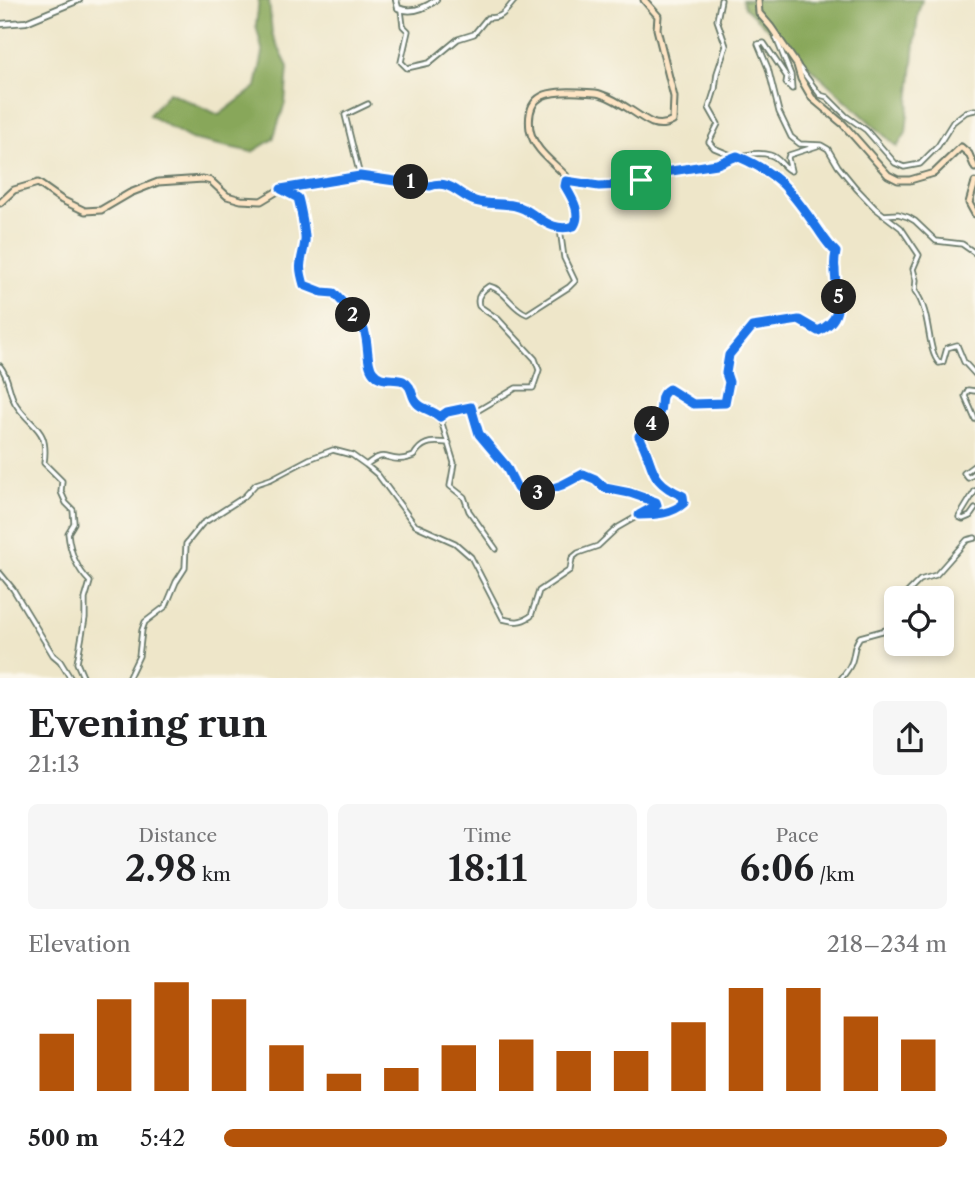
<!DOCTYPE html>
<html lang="en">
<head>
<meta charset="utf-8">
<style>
	body { margin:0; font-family:"Libre Caslon Text",serif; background:#f6f6f6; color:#202124; height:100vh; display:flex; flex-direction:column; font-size:26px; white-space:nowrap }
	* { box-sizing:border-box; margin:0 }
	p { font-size:23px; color:#757577 }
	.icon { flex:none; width:38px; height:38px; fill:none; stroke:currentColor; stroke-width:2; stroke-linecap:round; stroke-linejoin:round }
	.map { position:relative; height:678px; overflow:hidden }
	.sheet { display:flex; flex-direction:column; background:#fff; flex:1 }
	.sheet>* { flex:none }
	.buttons { position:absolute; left:884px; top:586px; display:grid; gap:14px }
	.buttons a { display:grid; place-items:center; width:70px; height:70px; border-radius:10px; background:#fff; box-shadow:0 4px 10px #0003; font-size:35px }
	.pin { position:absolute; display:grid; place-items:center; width:60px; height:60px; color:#fff; margin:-30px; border-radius:14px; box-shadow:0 4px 10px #0006 }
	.km { position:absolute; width:35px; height:35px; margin:-18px; border-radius:50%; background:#222; color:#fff; font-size:19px; line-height:35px; text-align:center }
	.round { display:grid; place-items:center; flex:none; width:74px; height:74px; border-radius:10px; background:#f6f6f6 }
	.headline { display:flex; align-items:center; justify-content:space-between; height:119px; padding:0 28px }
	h1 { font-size:38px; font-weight:700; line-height:52px }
	.figures { display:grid; grid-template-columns:repeat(3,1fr); gap:10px; height:119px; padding:7px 28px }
	.figures div { display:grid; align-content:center; border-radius:10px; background:#f6f6f6; text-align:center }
	.figures b { font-size:35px; font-weight:700 }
	.figures small { font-size:19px; font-weight:400 }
	.figures p { font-size:19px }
	.chart { height:196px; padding:14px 28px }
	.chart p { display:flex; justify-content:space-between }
	.chart svg { width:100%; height:126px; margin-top:7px; stroke:#b45309; stroke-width:6 }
	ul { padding:0 28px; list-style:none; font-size:23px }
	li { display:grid; grid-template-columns:112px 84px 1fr; align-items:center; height:52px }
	li i { height:18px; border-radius:9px; background:#b45309 }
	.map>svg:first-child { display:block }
	.forest { fill:#88a75a; stroke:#547247; stroke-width:2 }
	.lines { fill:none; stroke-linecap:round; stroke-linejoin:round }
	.minor-casing { stroke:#677868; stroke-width:7 }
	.tertiary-casing { stroke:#677868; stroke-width:8 }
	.secondary-casing { stroke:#677868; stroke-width:9 }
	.minor { stroke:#fff; stroke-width:3.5 }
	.tertiary { stroke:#fff; stroke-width:4.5 }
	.secondary { stroke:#fee5c5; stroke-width:5 }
	.route-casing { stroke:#fff; stroke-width:14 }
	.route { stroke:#1a73e8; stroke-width:9 }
</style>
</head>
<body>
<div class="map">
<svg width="975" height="679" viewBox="0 0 975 679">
	<rect width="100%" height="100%" fill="#fbf7ec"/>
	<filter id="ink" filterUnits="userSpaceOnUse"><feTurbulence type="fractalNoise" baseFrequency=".0143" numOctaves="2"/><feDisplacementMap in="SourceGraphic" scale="14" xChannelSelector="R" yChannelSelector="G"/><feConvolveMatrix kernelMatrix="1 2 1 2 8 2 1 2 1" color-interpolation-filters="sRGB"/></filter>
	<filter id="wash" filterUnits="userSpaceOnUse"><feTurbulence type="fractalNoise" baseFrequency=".00686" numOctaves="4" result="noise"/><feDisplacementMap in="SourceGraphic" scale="28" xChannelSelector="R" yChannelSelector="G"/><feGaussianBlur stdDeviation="1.57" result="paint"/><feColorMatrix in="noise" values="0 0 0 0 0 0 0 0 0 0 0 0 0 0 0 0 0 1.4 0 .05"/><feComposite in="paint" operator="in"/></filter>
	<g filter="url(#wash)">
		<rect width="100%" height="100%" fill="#eee6c9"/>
		<path class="forest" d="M259,0H269L272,34L288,67L285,103L273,139L252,152L191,139L149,115L169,92L219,115L256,87L263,53L256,25Z
			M742,0H922L918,13L906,133L897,147L745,8Z"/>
	</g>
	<g filter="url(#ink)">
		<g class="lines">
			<g class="minor-casing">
				<path id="minor" d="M401,10L403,26L408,31L401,62L407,68L429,63L458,39L474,34L487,18C504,18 504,12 515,0
					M776,38L791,75L792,89L786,83L787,77L764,43L758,44L768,68L779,112L791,137L800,144L821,145L828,149L838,166L856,188L875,208L901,228L919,255L913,269L916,280L915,291C932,314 926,348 939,363L943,362L947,348L957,345L964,362L975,374
					M799,67L820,95L827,97L846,116L866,130L895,163L904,167L920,164L938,146L953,122L966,112L975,110
					M360,176L345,115L368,104
					M566,181L599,186L640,184L639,176C663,174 694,170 716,164C734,159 752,150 770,155C781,158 782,168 791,171L788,158L789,155L817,146
					M282,190L298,198C301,205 305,234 305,241C302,262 298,263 304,285L322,292L334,293C343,304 360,317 364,330C369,343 366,364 373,372C380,383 393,377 403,381C414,387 410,396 417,403C421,408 434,411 440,417C449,409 459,407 471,407L472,414
					M883,215L898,214L908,217L915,221L936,241L962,244L975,253
					M0,366C10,378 8,394 17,406C33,429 49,428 44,463L62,481L61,492L66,503L73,510L74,523L68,533C70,553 77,569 90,582L85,599V618L77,663L84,679
					M975,391L968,390L965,396L975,419
					M440,417L454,463L450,486L464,497L469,511L496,549
					M366,465C388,447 386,464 408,458C417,455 412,457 417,451C426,440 436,442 449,443
					M975,465L964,473L968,478L975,473
					M975,491L959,517L963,519L970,516L975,509
					M642,515C656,515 673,514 684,503L683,496C646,480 656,467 640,436C644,430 652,426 657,420C666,409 655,396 669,389L693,404L725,403L729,382L726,373L729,355L752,327L799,320L818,331C848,318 835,293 835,269C834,264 835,257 836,252L824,242L815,224L787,187L771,172L714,148L709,142L718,124L709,108L715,89L717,73L726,46L717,20L721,0
					M0,573L13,589L53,655L60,661L71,679
					M902,598L920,580L936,575L967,540L975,538
					M128,679L139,656L142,630L145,622L166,606L176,582L185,568L186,544L202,524L244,497L256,484L271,479L309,459L333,450L352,455L366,465L378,475L415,525L455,543L471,557L503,619C515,622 520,623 531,616L539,591L570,570L572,558L578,553L598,546L617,528L657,505L656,502L630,493L605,488L595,479L583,474C569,481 530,503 517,489C510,481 508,468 501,460C489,444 477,434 472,414L516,388H533L539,370L535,359L498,319L479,306C476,297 481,291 489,286C506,290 511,308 527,314L569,287L575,281L564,258L560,229
					M841,679C845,673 850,668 852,661C855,652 853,646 860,637L893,628L896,605"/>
			</g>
			<g class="tertiary-casing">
				<path id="tertiary" d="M396,0L398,8C411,14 425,8 436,0
					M0,24L26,22L79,0"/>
			</g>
			<g class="secondary-casing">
				<path id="secondary" d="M758,0L759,13L771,27L797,65L801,79L812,98L843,124L888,175L898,180H910L934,173L961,147L969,154L975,168
					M975,182L969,203L975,214
					M0,203L14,190L38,183L62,200L85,211L101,210L130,193L158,182L203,179L211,181L227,196L241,200L261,201L281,189L360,176L430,186C451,179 458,196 475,201C490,206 506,203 520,207C538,213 549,232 570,228L577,220L576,207L565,186L566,176C553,162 534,150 530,130C525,92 550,91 579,92C586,93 594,92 600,94C622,101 635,115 652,123C660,126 666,125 673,121L674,97L657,29L658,16L644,0"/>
			</g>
			<use href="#minor" class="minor"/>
			<use href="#tertiary" class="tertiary"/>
			<use href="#secondary" class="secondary"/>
		</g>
	</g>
	<g class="lines" filter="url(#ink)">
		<g class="route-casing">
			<path id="route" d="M737,156C777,173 787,186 812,221C821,232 825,242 836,252C835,257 834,264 835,269C835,293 848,318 818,331L799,320L752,327L729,355L726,373L729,382L725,403L693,404L669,389C657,396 664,403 659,414C656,423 645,429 639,436C656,467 646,480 683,496L684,503C672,514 655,515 639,515L657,505L656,502L630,493L605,488L595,479L583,474L562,485L536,494H524L517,488L506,466L479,434L471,407L447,412L440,417C434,411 422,409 417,403C410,396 414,387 403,381C393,377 381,383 373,372C366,364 369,343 364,330C360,317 343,304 334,293L322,292L304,285C297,261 302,263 305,241C306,235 300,205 298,198L281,189L360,176L430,186C450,179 458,195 475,201C490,206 509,201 524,209C541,218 553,233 574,226C582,213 572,198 565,186L566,181L599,186L640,184L639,176L717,164Z"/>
		</g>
		<use href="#route" class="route"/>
	</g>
</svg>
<div class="buttons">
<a><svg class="icon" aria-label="locate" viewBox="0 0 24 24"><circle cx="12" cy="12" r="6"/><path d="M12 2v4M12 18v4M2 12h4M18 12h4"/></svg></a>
</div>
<div class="pin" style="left:641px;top:180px;background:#1e9e55"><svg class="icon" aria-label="arrive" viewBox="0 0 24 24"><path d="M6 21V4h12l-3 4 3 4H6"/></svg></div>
<b class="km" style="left:411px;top:182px">1</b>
<b class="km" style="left:353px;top:315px">2</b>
<b class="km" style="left:538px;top:493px">3</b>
<b class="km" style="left:652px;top:424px">4</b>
<b class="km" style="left:839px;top:297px">5</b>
</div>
<section class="sheet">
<div class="headline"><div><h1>Evening run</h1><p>21:13</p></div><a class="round"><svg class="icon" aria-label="share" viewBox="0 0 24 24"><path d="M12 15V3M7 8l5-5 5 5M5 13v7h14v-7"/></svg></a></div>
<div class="figures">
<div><p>Distance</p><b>2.98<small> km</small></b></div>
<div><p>Time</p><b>18:11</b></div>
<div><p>Pace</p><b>6:06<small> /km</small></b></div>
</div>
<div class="chart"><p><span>Elevation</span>218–234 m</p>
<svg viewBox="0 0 160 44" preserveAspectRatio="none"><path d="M5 44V24M15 44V12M25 44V6M35 44V12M45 44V28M55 44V38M65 44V36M75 44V28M85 44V26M95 44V30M105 44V30M115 44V20M125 44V8M135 44V8M145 44V18M155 44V26"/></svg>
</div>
<ul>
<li><b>500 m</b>5:42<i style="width:100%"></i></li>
</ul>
</section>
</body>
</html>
